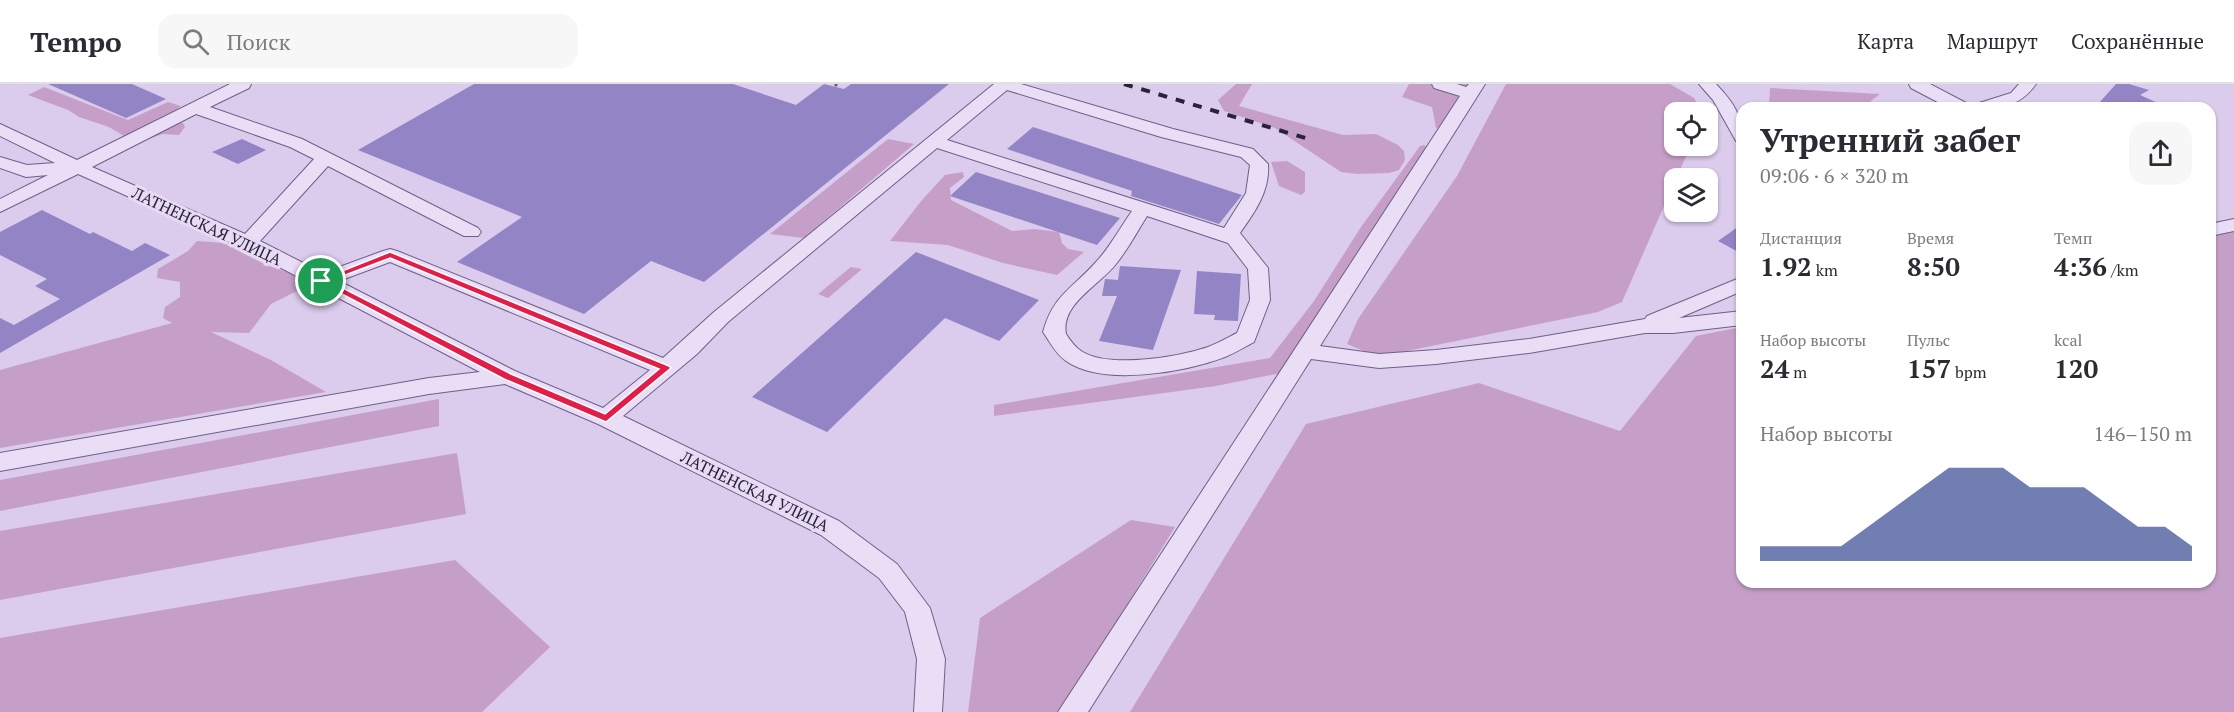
<!DOCTYPE html>
<html lang="ru">
<head>
<meta charset="utf-8">
<style>
	body { margin:0; font-family:"PT Serif",serif; background:#f7f7f7; color:#2b2b33; height:100vh; display:flex; flex-direction:column; font-size:22px; white-space:nowrap }
	* { box-sizing:border-box; margin:0 }
	p { font-size:20px; color:#7c7c81 }
	.icon { flex:none; width:33px; height:33px; fill:none; stroke:currentColor; stroke-width:2; stroke-linecap:round; stroke-linejoin:round }
	.map { position:relative; flex:1; overflow:hidden }
	.details { position:absolute; left:1736px; top:18px; width:480px; height:486px; display:flex; flex-direction:column; background:#fff; border-radius:18px; box-shadow:0 2px 4px #0004 }
	.details>* { flex:none }
	.controls { position:absolute; left:1664px; top:18px; display:grid; gap:12px }
	.controls a { display:grid; place-items:center; width:54px; height:54px; border-radius:12px; background:#fff; box-shadow:0 2px 4px #0004; font-size:30px }
	.pin { position:absolute; display:grid; place-items:center; width:51px; height:51px; color:#fff; margin:-26px; border:3px solid #fff; border-radius:50%; box-shadow:0 2px 6px #0007 }
	.round { display:grid; place-items:center; flex:none; width:63px; height:63px; border-radius:18px; background:#f7f7f7 }
	.head { display:flex; align-items:center; justify-content:space-between; height:102px; padding:0 24px }
	h1 { font-size:33px; font-weight:700; line-height:45px }
	.stats { display:grid; grid-template-columns:repeat(3,1fr); gap:9px; height:102px; padding:6px 24px }
	.stats div { display:grid; align-content:center }
	.stats b { font-size:26px; font-weight:700 }
	.stats small { font-size:16px; font-weight:400 }
	.stats p { font-size:16px }
	.chart { height:168px; padding:12px 24px }
	.chart p { display:flex; justify-content:space-between }
	.chart svg { width:100%; height:108px; margin-top:6px; fill:#354891; opacity:.7 }
	header { display:flex; align-items:center; gap:36px; box-sizing:border-box; height:84px; padding:0 30px; background:#fff; border-bottom:2px solid #e1e1e2 }
	header strong { font-size:28px }
	nav { display:flex; gap:33px; margin-inline-start:auto; font-size:21px }
	.search { width:420px; height:54px; background:#f7f7f7; display:flex; align-items:center; gap:15px; box-sizing:border-box; padding:0 21px; border-radius:18px; color:#7c7c81; font-size:22px }
	.map>svg:first-child { display:block }
	.green { fill:#c69fc9 }
	.building { fill:#9384c6 }
	.lines { fill:none; stroke-linecap:round; stroke-linejoin:round }
	.minor-casing { stroke:#6d6087; stroke-width:2 }
	.path { stroke:#6d6087; stroke-width:3; stroke-dasharray:4 2; stroke-linecap:butt }
	.minor { fill:#eadef7; fill-rule:evenodd }
	.rail { stroke:#292239; stroke-width:4; stroke-dasharray:9 9; stroke-linecap:butt }
	.route { fill:#e11d48; stroke:#fff; stroke-width:1.5; fill-rule:evenodd }
	.labels { text-anchor:middle; dominant-baseline:central; stroke-width:6; stroke-linejoin:round; paint-order:stroke }
	.street-label { font-size:16px; fill:#292239; stroke:#e7daf4 }
</style>
</head>
<body>
<header>
<strong>Tempo</strong>
<div class="search"><svg class="icon" aria-label="search" viewBox="0 0 24 24"><circle cx="10" cy="10" r="6"/><path d="M15 15l6 6"/></svg>Поиск</div>
<nav><a>Карта</a><a>Маршрут</a><a>Сохранённые</a></nav>
</header>
<div class="map">
<svg width="2234" height="628" viewBox="0 0 2234 628">
	<rect width="100%" height="100%" fill="#dbcbec"/>
	<path class="green" d="M1236,0H1252L1239,22L1343,51L1376,50L1398,61L1404,67L1405,76L1399,86L1389,89L1357,90L1341,88L1275,44L1224,27L1218,16Z
		M1409,0H1474L1444,47L1436,44L1432,23L1402,13Z
		M1506,0H1670L1694,14L1702,28H1674V62H1691L1676,94H1674V99L1622,218L1598,228L1402,268L1371,270L1347,260L1358,235L1457,92Z
		M44,3L128,36L168,18L181,22L176,26L173,37L183,39L185,43L179,51L163,50L142,57L124,52L109,43L79,33L68,26L28,11Z
		M1770,4L1880,10L1862,24H1769Z
		M888,55L914,60L804,154L770,150Z
		M1424,61L1430,65L1286,288L1216,302L994,332V321L1270,274L1314,217L1361,143L1420,62Z
		M1287,77L1305,88V108L1301,111L1279,102L1271,78Z
		M963,88L964,93L950,104L951,116L1012,147L1034,145L1059,148L1062,159L1068,165L1084,168L1057,191L1003,179L948,161L890,157L922,116L945,91Z
		M2234,147V628H1130L1306,340L1479,299L1620,347L1696,252L1741,243L1742,498H2210V152Z
		M197,157L223,159L266,181L293,190L311,200L271,220L249,249L211,248L271,276L326,308L0,364V286L172,239L163,234L165,223L180,213V198L157,194L158,185L188,167Z
		M851,183L862,185L828,214L818,210Z
		M439,315V342L0,427V396Z
		M457,369L466,430L0,516V447Z
		M1131,436L1175,443L1061,628H968L980,534Z
		M455,476L550,563L482,628H0V554Z"/>
	<path class="building" d="M48,0H132L166,15L126,34Z
		M474,0H733L796,21L824,0L844,5L851,0H949L704,198L651,177L584,230L457,178L522,133L358,66Z
		M2116,0H2129L2149,6L2140,11L2169,24H2113L2099,19Z
		M1033,43L1242,111L1219,140L1131,112L1132,107L1007,65Z
		M242,55L266,66L238,80L212,68Z
		M976,88L1120,134L1097,161L950,112Z
		M42,126L90,150L93,148L132,167L145,159L170,171L0,269V234L14,241L60,215L35,202L47,195L0,171V148Z
		M1742,140V170L1718,157Z
		M916,168L1039,216L999,257L945,234L827,348L752,313Z
		M1120,182L1181,186L1153,266L1099,257L1117,212H1102L1105,195L1118,196Z
		M1197,187L1241,190L1238,237L1214,236L1215,231L1194,230Z"/>
	<g class="lines">
		<g class="minor-casing">
			<path id="minor" d="M230,0H251L249,4L210,23L302,55L478,144L481,148L478,152H464L328,82L260,157L323,189L383,167L390,165L397,167L663,274L714,228L994,0H1021L1173,45L1253,65L1268,80C1270,107 1255,128 1240,149L1268,184L1270,216L1254,258C1244,263 1235,269 1225,273C1185,288 1103,303 1066,277C1056,270 1050,258 1043,248C1053,211 1073,204 1096,178C1110,163 1120,144 1132,127L937,64L728,238L697,270L623,332L839,437L897,480L930,524L945,575L942,628H914L917,575L905,528L879,494L821,451L598,340L505,300L429,310L0,387V369L429,294L480,288L241,163L78,90L0,128V115L48,91L26,93L0,84V73L27,81L55,79L0,52V40L77,76ZM1007,6L1161,53L1241,73L1250,81L1246,109L1224,144L947,56ZM196,30L290,63L314,75L245,150L92,83ZM1147,132L1228,159L1248,185L1250,216L1237,249C1227,254 1218,259 1208,263C1179,273 1108,285 1081,267C1075,263 1070,256 1066,250C1060,220 1101,200 1116,180C1128,165 1137,148 1147,132ZM390,178L650,286L603,324L515,287L339,197Z
				M1432,0H1457L1466,3L1469,0H1485L1320,262L1379,270L1436,266L1529,255L1645,235L1647,232L1742,193V207L1679,234L1742,227V241L1673,249H1645L1529,269L1436,280L1379,284L1311,275L1088,628H1058L1460,12L1434,4Z
				M1699,0H1716C1735,20 1742,31 1742,58L1736,57L1713,16Z
				M1909,0H1930L1968,20L1971,24H1949L1911,4Z
				M2019,0H2036C2019,24 2001,24 1973,24L1976,20L2011,9Z
				M2234,135V147L2210,152V140Z"/>
		</g>
		<path class="path" d="M835,2L837,0"/>
		<use href="#minor" class="minor"/>
		<path class="rail" d="M1124,0L1312,56"/>
	</g>
	<path class="route" d="M390,168L669,282L671,284L606,338L504,295L317,197ZM390,174L659,285L605,330L511,290L329,197Z"/>
	<g class="labels">
		<g class="street-label">
			<text transform="translate(207 142) rotate(25)">ЛАТНЕНСКАЯ УЛИЦА</text>
			<text transform="translate(755 407) rotate(26)">ЛАТНЕНСКАЯ УЛИЦА</text>
		</g>
	</g>
</svg>
<div class="controls">
<a><svg class="icon" aria-label="locate" viewBox="0 0 24 24"><circle cx="12" cy="12" r="6"/><path d="M12 2v4M12 18v4M2 12h4M18 12h4"/></svg></a>
<a><svg class="icon" aria-label="layers" viewBox="0 0 24 24"><path d="M12 4l9 5-9 5-9-5zM3 14l9 5 9-5"/></svg></a>
</div>
<div class="pin" style="left:321px;top:197px;background:#1e9e55"><svg class="icon" aria-label="arrive" viewBox="0 0 24 24"><path d="M6 21V4h12l-3 4 3 4H6"/></svg></div>
<section class="details">
<div class="head"><div><h1>Утренний забег</h1><p>09:06 · 6 × 320 m</p></div><a class="round"><svg class="icon" aria-label="share" viewBox="0 0 24 24"><path d="M12 15V3M7 8l5-5 5 5M5 13v7h14v-7"/></svg></a></div>
<div class="stats">
<div><p>Дистанция</p><b>1.92<small> km</small></b></div>
<div><p>Время</p><b>8:50</b></div>
<div><p>Темп</p><b>4:36<small> /km</small></b></div>
</div>
<div class="stats">
<div><p>Набор высоты</p><b>24<small> m</small></b></div>
<div><p>Пульс</p><b>157<small> bpm</small></b></div>
<div><p>kcal</p><b>120</b></div>
</div>
<div class="chart"><p><span>Набор высоты</span>146–150 m</p>
<svg viewBox="0 0 160 44" preserveAspectRatio="none"><path d="M0 44V38L10 38L20 38L30 38L40 30L50 22L60 14L70 6L80 6L90 6L100 14L110 14L120 14L130 22L140 30L150 30L160 38V44z"/></svg>
</div>
</section>
</div>
</body>
</html>
